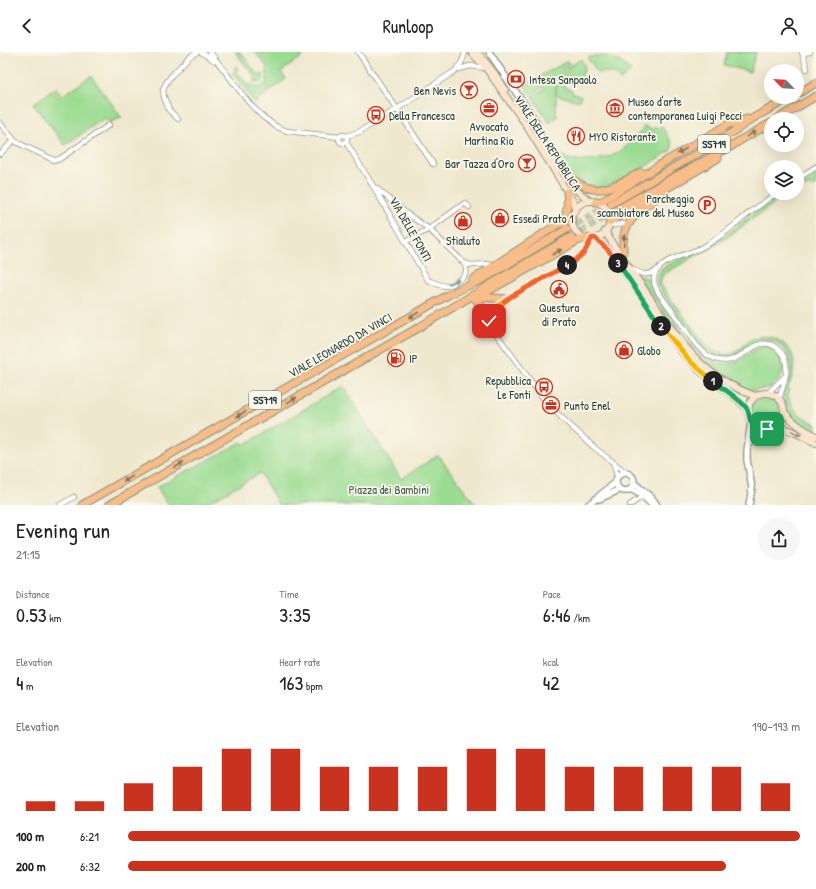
<!DOCTYPE html>
<html lang="en">
<head>
<meta charset="utf-8">
<style>
	body { margin:0; font-family:"Patrick Hand",sans-serif; background:#f6f6f6; color:#222; height:100vh; display:flex; flex-direction:column; font-size:15px; white-space:nowrap }
	* { box-sizing:border-box; margin:0 }
	p { font-size:13px; color:#767676 }
	.icon { flex:none; width:22px; height:22px; fill:none; stroke:currentColor; stroke-width:2; stroke-linecap:round; stroke-linejoin:round }
	.map { position:relative; height:453px; overflow:hidden }
	.drawer { display:flex; flex-direction:column; background:#fff; flex:1 }
	.drawer>* { flex:none }
	.needle { width:26px; rotate:295deg }
	.fabs { position:absolute; left:764px; top:12px; display:grid; gap:8px }
	.fabs a { display:grid; place-items:center; width:40px; height:40px; border-radius:50%; background:#fff; box-shadow:0 4px 16px #0002; font-size:20px }
	.pin { position:absolute; display:grid; place-items:center; width:34px; height:34px; color:#fff; margin:-17px; border-radius:8px; box-shadow:0 2px 6px #0006 }
	.km { position:absolute; width:20px; height:20px; margin:-10px; border-radius:50%; background:#222; color:#fff; font-size:11px; line-height:20px; text-align:center }
	.round { display:grid; place-items:center; flex:none; width:42px; height:42px; border-radius:21px; background:#f6f6f6 }
	.headline { display:flex; align-items:center; justify-content:space-between; height:68px; padding:0 16px }
	h1 { font-size:22px; font-weight:600; line-height:30px }
	.stats { display:grid; grid-template-columns:repeat(3,1fr); gap:6px; height:68px; padding:4px 16px }
	.stats div { display:grid; align-content:center }
	.stats b { font-size:20px; font-weight:600 }
	.stats small { font-size:11px; font-weight:400 }
	.stats p { font-size:11px }
	.chart { height:112px; padding:8px 16px }
	.chart p { display:flex; justify-content:space-between }
	.chart svg { width:100%; height:72px; margin-top:4px; stroke:#c8321e; stroke-width:6 }
	ul { padding:0 16px; list-style:none; font-size:13px }
	li { display:grid; grid-template-columns:64px 48px 1fr; align-items:center; height:30px }
	li i { height:10px; border-radius:5px; background:#c8321e }
	header { display:flex; justify-content:space-between; align-items:center; height:52px; padding:0 16px; background:#fff; font-size:18px; font-weight:600 }
	.map>svg:first-child { display:block }
	.green { fill:#9bdc92; stroke:#5d8c63 }
	.lines { fill:none; stroke-linecap:round; stroke-linejoin:round }
	.trunk-tunnel { stroke:#c6c6af; stroke-width:7; stroke-dasharray:7 3.5; stroke-linecap:butt }
	.minor-casing { stroke:#889281; stroke-width:6 }
	.tertiary-casing { stroke:#889281; stroke-width:8 }
	.secondary-casing { stroke:#889281; stroke-width:8 }
	.trunk-casing { stroke:#889281; stroke-width:9 }
	.minor { stroke:#fff; stroke-width:4.5 }
	.tertiary { stroke:#fff; stroke-width:5.5 }
	.secondary { stroke:#fce5cf; stroke-width:6 }
	.trunk { stroke:#f8bd88; stroke-width:7 }
	.oneway { fill:#81775a }
	.oneway2 { fill:#8f9e9a }
	.oneway3 { fill:#8e9182 }
	.split-1-casing { stroke:#fff; stroke-width:8 }
	.split-2-casing { stroke:#fff; stroke-width:8 }
	.split-3-casing { stroke:#fff; stroke-width:8 }
	.split-4-casing { stroke:#fff; stroke-width:8 }
	.split-5-casing { stroke:#fff; stroke-width:8 }
	.split-6-casing { stroke:#fff; stroke-width:8 }
	.split-1 { stroke:#22a559; stroke-width:5 }
	.split-2 { stroke:#f5b400; stroke-width:5 }
	.split-3 { stroke:#22a559; stroke-width:5 }
	.split-4 { stroke:#f0652b; stroke-width:5 }
	.split-5 { stroke:#f0652b; stroke-width:5 }
	.split-6 { stroke:#f5b400; stroke-width:5 }
	.labels { text-anchor:middle; dominant-baseline:central; stroke-width:3.5; stroke-linejoin:round; paint-order:stroke }
	.shield { fill:#fbf7ec; stroke:#61756b; stroke-width:1 }
	.shield-label { font-size:11px; font-weight:bold; fill:#1f3d34 }
	.poi-label { font-size:12px; fill:#1f3d34; stroke:#fbf7ec; text-anchor:start }
	.street-label { font-size:12px; fill:#1f3d34; stroke:#fbf7ec }
	.park-label { font-size:12px; fill:#385d47; stroke:#fbf7ec }
</style>
</head>
<body>
<header><svg class="icon" aria-label="back" viewBox="0 0 24 24"><path d="M15 5l-7 7 7 7"/></svg>Runloop<svg class="icon" aria-label="person" viewBox="0 0 24 24"><circle cx="12" cy="8" r="4"/><path d="M4 21q1-7 8-7t8 7"/></svg></header>
<div class="map">
<svg width="816" height="453" viewBox="0 0 816 453">
	<rect width="100%" height="100%" fill="#fbf7ec"/>
	<filter id="ink" filterUnits="userSpaceOnUse"><feTurbulence type="fractalNoise" baseFrequency=".025" numOctaves="2"/><feDisplacementMap in="SourceGraphic" scale="8" xChannelSelector="R" yChannelSelector="G"/><feConvolveMatrix kernelMatrix="1 2 1 2 8 2 1 2 1" color-interpolation-filters="sRGB"/></filter>
	<filter id="wash" filterUnits="userSpaceOnUse"><feTurbulence type="fractalNoise" baseFrequency=".012" numOctaves="4" result="noise"/><feDisplacementMap in="SourceGraphic" scale="16" xChannelSelector="R" yChannelSelector="G"/><feGaussianBlur stdDeviation="0.9" result="paint"/><feColorMatrix in="noise" values="0 0 0 0 0 0 0 0 0 0 0 0 0 0 0 0 0 1.4 0 .05"/><feComposite in="paint" operator="in"/></filter>
	<g filter="url(#wash)">
		<rect width="100%" height="100%" fill="#f0e8ce"/>
		<path class="green" d="M235,0H240L258,23L263,22C265,27 263,30 258,31L253,29L257,28Z
			M255,0H308L281,20L286,27L255,51L232,21L236,17L235,15L236,14L238,16L237,20L249,35L250,32C261,40 271,31 266,19L267,15Z
			M727,0H756L750,20L724,13Z
			M593,4C608,3 621,8 631,19L620,28C614,21 606,19 597,21L592,11L589,10L588,6Z
			M581,7C587,16 583,18 581,27L582,29L581,32L560,27L570,14Z
			M567,9L570,12C563,19 555,26 555,37C554,40 556,43 556,46C556,53 556,59 557,65L555,66L550,71L532,45L545,37L543,35L531,43L524,33Z
			M91,24L122,66L115,68L109,71L105,66L65,93L33,52L56,36L62,44Z
			M559,28L565,29L564,35L572,38V41L581,44L579,49L557,43L556,42L557,32Z
			M644,74L651,77L662,75L672,91V96L670,99L659,106L642,117L606,135L593,136L569,123L553,98C568,109 575,111 594,108C598,107 602,107 606,106C623,101 634,88 644,74Z
			M816,117V134H809L797,137V129Z
			M780,141H789L719,191C701,202 682,211 664,222C661,226 660,228 661,233C674,251 686,269 701,286C705,291 709,297 714,299C719,302 726,303 732,302C738,300 744,293 749,289C762,280 778,285 788,296C795,303 795,315 792,325C791,330 788,334 788,339C787,346 793,357 798,361C803,366 810,369 816,372V381C808,376 798,371 791,364C789,361 788,359 787,356C786,352 784,348 783,344C783,339 786,334 788,330C793,319 792,305 783,296C757,270 741,315 714,303C698,296 668,249 657,233V225L662,216L692,202L720,187Z
			M639,223L651,228C652,231 652,236 653,240C656,247 663,254 667,260C676,271 684,283 693,293C697,298 701,303 706,306C712,311 721,313 729,312C743,310 755,291 770,296C786,301 787,320 777,330C773,334 771,336 767,336C760,337 755,339 749,338C741,336 733,331 727,327C688,303 664,261 638,224Z
			M343,334L401,427L438,403L476,453H279L260,421L203,453H168L157,435L242,390L244,393Z
			M751 359a14 14 0 1 1 28 0a14 14 0 1 1-28 0Z"/>
	</g>
	<g filter="url(#ink)">
		<g class="lines">
			<path class="trunk-tunnel" d="M567,177L611,152
				M571,185L615,159"/>
			<g class="minor-casing">
				<path id="minor" d="M201,0L215,9
					M210,0L250,52L263,65L277,75L287,79L339,85
					M358,0L397,57L433,112
					M802,0L807,17
					M802,1L810,0
					M456,18L470,14L486,16
					M178,67L169,58L164,45L163,38L166,31L171,24L189,5L197,0
					M0,71L14,88L18,91L54,108H57L61,106L109,73
					M339 87a4 4 0 1 1 8 0a4 4 0 1 1-8 0Z
					M346,84L359,80L397,57L455,19C460,13 464,8 465,0
					M346,90L373,134L428,228C433,230 440,234 446,234C453,233 468,225 466,216C466,215 464,212 464,211
					M0,102L14,88
					M797,127L816,115
					M376,136L406,161L429,177L464,211L471,213L489,212L493,215
					M777,141C768,147 760,153 752,159C734,173 717,189 696,198C685,203 666,207 658,217C652,224 654,233 658,240C665,250 673,260 680,270C689,283 699,301 715,307C742,318 756,276 779,298C793,311 784,331 779,347
					M609,173L627,172
					M592,186L584,201L573,210L507,247L495,257L489,269L492,276L546,350L563,367L596,397L627,421
					M405,190L429,177L465,151L469,155
					M630,216C641,222 645,225 656,219
					M768,341L784,325
					M613,410L617,424
					M60,453L74,445
					M630,453L643,444"/>
			</g>
			<g class="tertiary-casing">
				<path id="tertiary" d="M489,0L536,70L539,82L547,97
					M749,393L755,383L761,377
					M616 430a9 9 0 1 1 18 0a9 9 0 1 1-18 0Z
					M634,431L652,446L657,453
					M631,437L643,444L652,453
					M599,447L619,438
					M588,453L615,431
					M749,453L752,436L747,408V399L751,370"/>
			</g>
			<g class="secondary-casing">
				<path id="secondary" d="M471,0L486,16L524,70L565,136L574,151L575,157
					M477,0L492,18L505,37
					M543,94L576,138L590,149
					M572 168a19 19 0 1 1 38 0a19 19 0 1 1-38 0Z
					M605,179L612,191C625,210 639,229 652,249C669,273 686,300 710,319C724,330 739,338 755,344
					M595,186L609,198L662,274L682,300L700,319L735,345L748,358
					M748 359a18 18 0 1 1 36 0a18 18 0 1 1-36 0Z
					M784,360C793,371 803,377 816,384
					M776,374C790,377 803,384 816,391"/>
			</g>
			<g class="trunk-casing">
				<path id="trunk" d="M797,42L816,31
					M777,67L816,44
					M563,120C571,126 579,133 589,136C604,142 628,127 641,120
					M596,150L602,149L649,120L661,112L727,73L747,67
					M611,152L671,117L721,88L755,65L791,45
					M615,159L674,125L715,103L732,94L739,89L771,71
					M609,170L718,106
					M560,172L566,170L572,165
					M622,205C624,198 622,191 624,183C627,168 642,157 654,148
					M472,228L563,169C568,160 568,150 567,140
					M479,245L507,247
					M476,246L577,189L588,186
					M475,247C483,253 485,260 489,269
					M82,453L448,243L485,226L567,177
					M109,453L418,276C469,246 520,214 571,185"/>
			</g>
			<use href="#minor" class="minor"/>
			<use href="#tertiary" class="tertiary"/>
			<use href="#secondary" class="secondary"/>
			<use href="#trunk" class="trunk"/>
		</g>
		<defs><path id="oneway-solid" d="M-6-.8H1V-3.2L6.5 0L1 3.2V.8H-6Z"/></defs>
		<g class="oneway">
			<use href="#oneway-solid" transform="translate(751 82) rotate(-30)"/>
			<use href="#oneway-solid" transform="translate(682 99) rotate(150)"/>
			<use href="#oneway-solid" transform="translate(624 188) rotate(-87)"/>
			<use href="#oneway-solid" transform="translate(557 200) rotate(-30)"/>
			<use href="#oneway-solid" transform="translate(414 263) rotate(150)"/>
			<use href="#oneway-solid" transform="translate(292 348) rotate(-30)"/>
			<use href="#oneway-solid" transform="translate(241 362) rotate(150)"/>
			<use href="#oneway-solid" transform="translate(179 413) rotate(-30)"/>
			<use href="#oneway-solid" transform="translate(128 427) rotate(150)"/>
		</g>
		<use class="oneway2" href="#oneway-solid" transform="translate(454 230) rotate(-25)"/>
		<use class="oneway3" href="#oneway-solid" transform="translate(796 381) rotate(26)"/>
	</g>
	<g class="lines" filter="url(#ink)">
		<g class="split-1-casing">
			<path id="split-1" d="M713,329C721,335 743,349 747,357C750,363 748,367 753,372C757,376 762,377 767,377"/>
		</g>
		<g class="split-2-casing">
			<path id="split-2" d="M661,274L690,309L713,329"/>
		</g>
		<g class="split-3-casing">
			<path id="split-3" d="M618,211L661,274"/>
		</g>
		<g class="split-4-casing">
			<path id="split-4" d="M567,213L573,210L584,201L592,186H595L608,198L618,211"/>
		</g>
		<g class="split-5-casing">
			<path id="split-5" d="M501,252L512,244L567,213"/>
		</g>
		<g class="split-6-casing">
			<path id="split-6" d="M489,269L494,257L501,252"/>
		</g>
		<use href="#split-1" class="split-1"/>
		<use href="#split-2" class="split-2"/>
		<use href="#split-3" class="split-3"/>
		<use href="#split-4" class="split-4"/>
		<use href="#split-5" class="split-5"/>
		<use href="#split-6" class="split-6"/>
	</g>
	<defs>
		<g id="bank-ring" transform="scale(0.9)"><circle r="9.5" fill="#fbf7ec" stroke="#c8321e" stroke-width="1.5"/><path d="M-6-4H6V4H-6ZM0-2.3a2.3 2.3 0 1 0 0 4.6a2.3 2.3 0 1 0 0-4.6Z" fill="#c8321e"/></g>
		<g id="bar-ring" transform="scale(0.9)"><circle r="9.5" fill="#fbf7ec" stroke="#c8321e" stroke-width="1.5"/><path d="M-6-5H6L.8 .8V4.5H3.5V6h-7V4.5H-.8V.8Z" fill="#c8321e"/></g>
		<g id="office-ring" transform="scale(0.9)"><circle r="9.5" fill="#fbf7ec" stroke="#c8321e" stroke-width="1.5"/><path d="M-6-3h4V-5.5h4V-3h4V5H-6ZM-1-4.5V-3h2v-1.5ZM-6 0V1H6V0Z" fill="#c8321e"/></g>
		<g id="museum-ring" transform="scale(0.9)"><circle r="9.5" fill="#fbf7ec" stroke="#c8321e" stroke-width="1.5"/><path d="M0-6L6-3V-2H-6V-3ZM-5-1h2V3h-2ZM-1-1h2V3h-2ZM3-1h2V3H3ZM-6 4H6V6H-6Z" fill="#c8321e"/></g>
		<g id="bus-ring" transform="scale(0.9)"><circle r="9.5" fill="#fbf7ec" stroke="#c8321e" stroke-width="1.5"/><path d="M-5-6H5V4H4V6H2V4H-2V6H-4V4H-5ZM-3.5-4V0h7V-4ZM-3.5 1.2v1.5H-2V1.2ZM2 1.2v1.5H3.5V1.2Z" fill="#c8321e"/></g>
		<g id="restaurant-ring" transform="scale(0.9)"><circle r="9.5" fill="#fbf7ec" stroke="#c8321e" stroke-width="1.5"/><path d="M-5-6h1v4h1v-4h1v4h1v-4h1v5L-1.5 .5V6h-2V.5L-5-1ZM5-6V6H3V1.5H1.5Q1.5-4 5-6Z" fill="#c8321e"/></g>
		<g id="parking-ring" transform="scale(0.9)"><circle r="9.5" fill="#fbf7ec" stroke="#c8321e" stroke-width="1.5"/><path d="M-3.5-5.5H1a3.5 3.5 0 0 1 0 7H-1V5.5H-3.5ZM-1-3.4V-.6H.8a1.4 1.4 0 0 0 0-2.8Z" fill="#c8321e"/></g>
		<g id="shop-ring" transform="scale(0.9)"><circle r="9.5" fill="#fbf7ec" stroke="#c8321e" stroke-width="1.5"/><path d="M-5-2.5h2.3a2.7 3.5 0 0 1 5.4 0H5L5.5 6h-11ZM-1.5-2.5h3a1.5 2.3 0 0 0-3 0Z" fill="#c8321e"/></g>
		<g id="civic-ring" transform="scale(0.9)"><circle r="9.5" fill="#fbf7ec" stroke="#c8321e" stroke-width="1.5"/><path d="M-.6-6.5H3V-4.5H.6V-3L4-1V1h2V6H-6V1h2V-1L-.6-3ZM-1.2 2.5V6h2.4V2.5Z" fill="#c8321e"/></g>
		<g id="fuel-ring" transform="scale(0.9)"><circle r="9.5" fill="#fbf7ec" stroke="#c8321e" stroke-width="1.5"/><path d="M-5.5-6h7V0h2V4h1.3V-2.5L3-4.5l.8-.8L6-3V5H2.5V1h-1V6h-7ZM-4.2-4.7v3.2H.2V-4.7Z" fill="#c8321e"/></g>
	</defs>
	<g fill-rule="evenodd">
		<use href="#bank-ring" x="516" y="27"/>
		<use href="#bar-ring" x="469" y="38"/>
		<use href="#office-ring" x="489" y="56"/>
		<use href="#museum-ring" x="615" y="56"/>
		<use href="#bus-ring" x="376" y="63"/>
		<use href="#restaurant-ring" x="576" y="84"/>
		<use href="#bar-ring" x="527" y="111"/>
		<use href="#parking-ring" x="707" y="153"/>
		<use href="#shop-ring" x="500" y="166"/>
		<use href="#shop-ring" x="463" y="169"/>
		<use href="#civic-ring" x="559" y="237"/>
		<use href="#shop-ring" x="624" y="298"/>
		<use href="#fuel-ring" x="396" y="306"/>
		<use href="#bus-ring" x="544" y="335"/>
		<use href="#office-ring" x="551" y="353"/>
	</g>
	<g class="labels">
		<g class="shield">
			<rect x="698" y="83" width="32" height="18" rx="3"/>
			<rect x="249" y="339" width="32" height="18" rx="3"/>
		</g>
		<g class="shield-label">
			<text x="714" y="92">SS719</text>
			<text x="265" y="348">SS719</text>
		</g>
		<g class="poi-label">
			<text x="529" y="27">Intesa Sanpaolo</text>
			<text x="456" y="38" text-anchor="end">Ben Nevis</text>
			<text x="628" y="49">Museo d'arte<tspan x="628" dy="14">contemporanea Luigi Pecci</tspan></text>
			<text x="389" y="63">Della Francesca</text>
			<text x="489" y="74" text-anchor="middle">Avvocato<tspan x="489" dy="14">Martina Rio</tspan></text>
			<text x="589" y="84">MYO Ristorante</text>
			<text x="514" y="111" text-anchor="end">Bar Tazza d'Oro</text>
			<text x="694" y="146" text-anchor="end">Parcheggio<tspan x="694" dy="14">scambiatore del Museo</tspan></text>
			<text x="513" y="166">Essedi Prato 1</text>
			<text x="463" y="188" text-anchor="middle">Stialuto</text>
			<text x="559" y="255" text-anchor="middle">Questura<tspan x="559" dy="14">di Prato</tspan></text>
			<text x="637" y="298">Globo</text>
			<text x="409" y="306">IP</text>
			<text x="531" y="328" text-anchor="end">Repubblica<tspan x="531" dy="14">Le Fonti</tspan></text>
			<text x="564" y="353">Punto Enel</text>
		</g>
		<g class="street-label">
			<text transform="translate(548 91) rotate(57)">VIALE DELLA REPUBBLICA</text>
			<text transform="translate(411 177) rotate(60)">VIA DELLE FONTI</text>
			<text transform="translate(340 293) rotate(-30)">VIALE LEONARDO DA VINCI</text>
		</g>
		<g class="park-label">
			<text x="389" y="437">Piazza dei Bambini</text>
		</g>
	</g>
</svg>
<div class="fabs">
<a><svg class="needle" viewBox="-14 -14 28 28"><path d="M0-13l5 13h-10z" fill="#e53935"/><path d="M0 13l5-13h-10z" fill="#767676"/></svg></a>
<a><svg class="icon" aria-label="locate" viewBox="0 0 24 24"><circle cx="12" cy="12" r="6"/><path d="M12 2v4M12 18v4M2 12h4M18 12h4"/></svg></a>
<a><svg class="icon" aria-label="layers" viewBox="0 0 24 24"><path d="M12 4l9 5-9 5-9-5zM3 14l9 5 9-5"/></svg></a>
</div>
<div class="pin" style="left:767px;top:377px;background:#1e9e55"><svg class="icon" aria-label="arrive" viewBox="0 0 24 24"><path d="M6 21V4h12l-3 4 3 4H6"/></svg></div>
<div class="pin" style="left:489px;top:269px;background:#d93025"><svg class="icon" aria-label="check" viewBox="0 0 24 24"><path d="M5 12l5 5 9-10"/></svg></div>
<b class="km" style="left:713px;top:329px">1</b>
<b class="km" style="left:661px;top:274px">2</b>
<b class="km" style="left:618px;top:211px">3</b>
<b class="km" style="left:567px;top:213px">4</b>
</div>
<section class="drawer">
<div class="headline"><div><h1>Evening run</h1><p>21:15</p></div><a class="round"><svg class="icon" aria-label="share" viewBox="0 0 24 24"><path d="M12 15V3M7 8l5-5 5 5M5 13v7h14v-7"/></svg></a></div>
<div class="stats">
<div><p>Distance</p><b>0.53<small> km</small></b></div>
<div><p>Time</p><b>3:35</b></div>
<div><p>Pace</p><b>6:46<small> /km</small></b></div>
</div>
<div class="stats">
<div><p>Elevation</p><b>4<small> m</small></b></div>
<div><p>Heart rate</p><b>163<small> bpm</small></b></div>
<div><p>kcal</p><b>42</b></div>
</div>
<div class="chart"><p><span>Elevation</span>190–193 m</p>
<svg viewBox="0 0 160 44" preserveAspectRatio="none"><path d="M5 44V38M15 44V38M25 44V27M35 44V17M45 44V6M55 44V6M65 44V17M75 44V17M85 44V17M95 44V6M105 44V6M115 44V17M125 44V17M135 44V17M145 44V17M155 44V27"/></svg>
</div>
<ul>
<li><b>100 m</b>6:21<i style="width:100%"></i></li>
<li><b>200 m</b>6:32<i style="width:89%"></i></li>
</ul>
</section>
</body>
</html>
